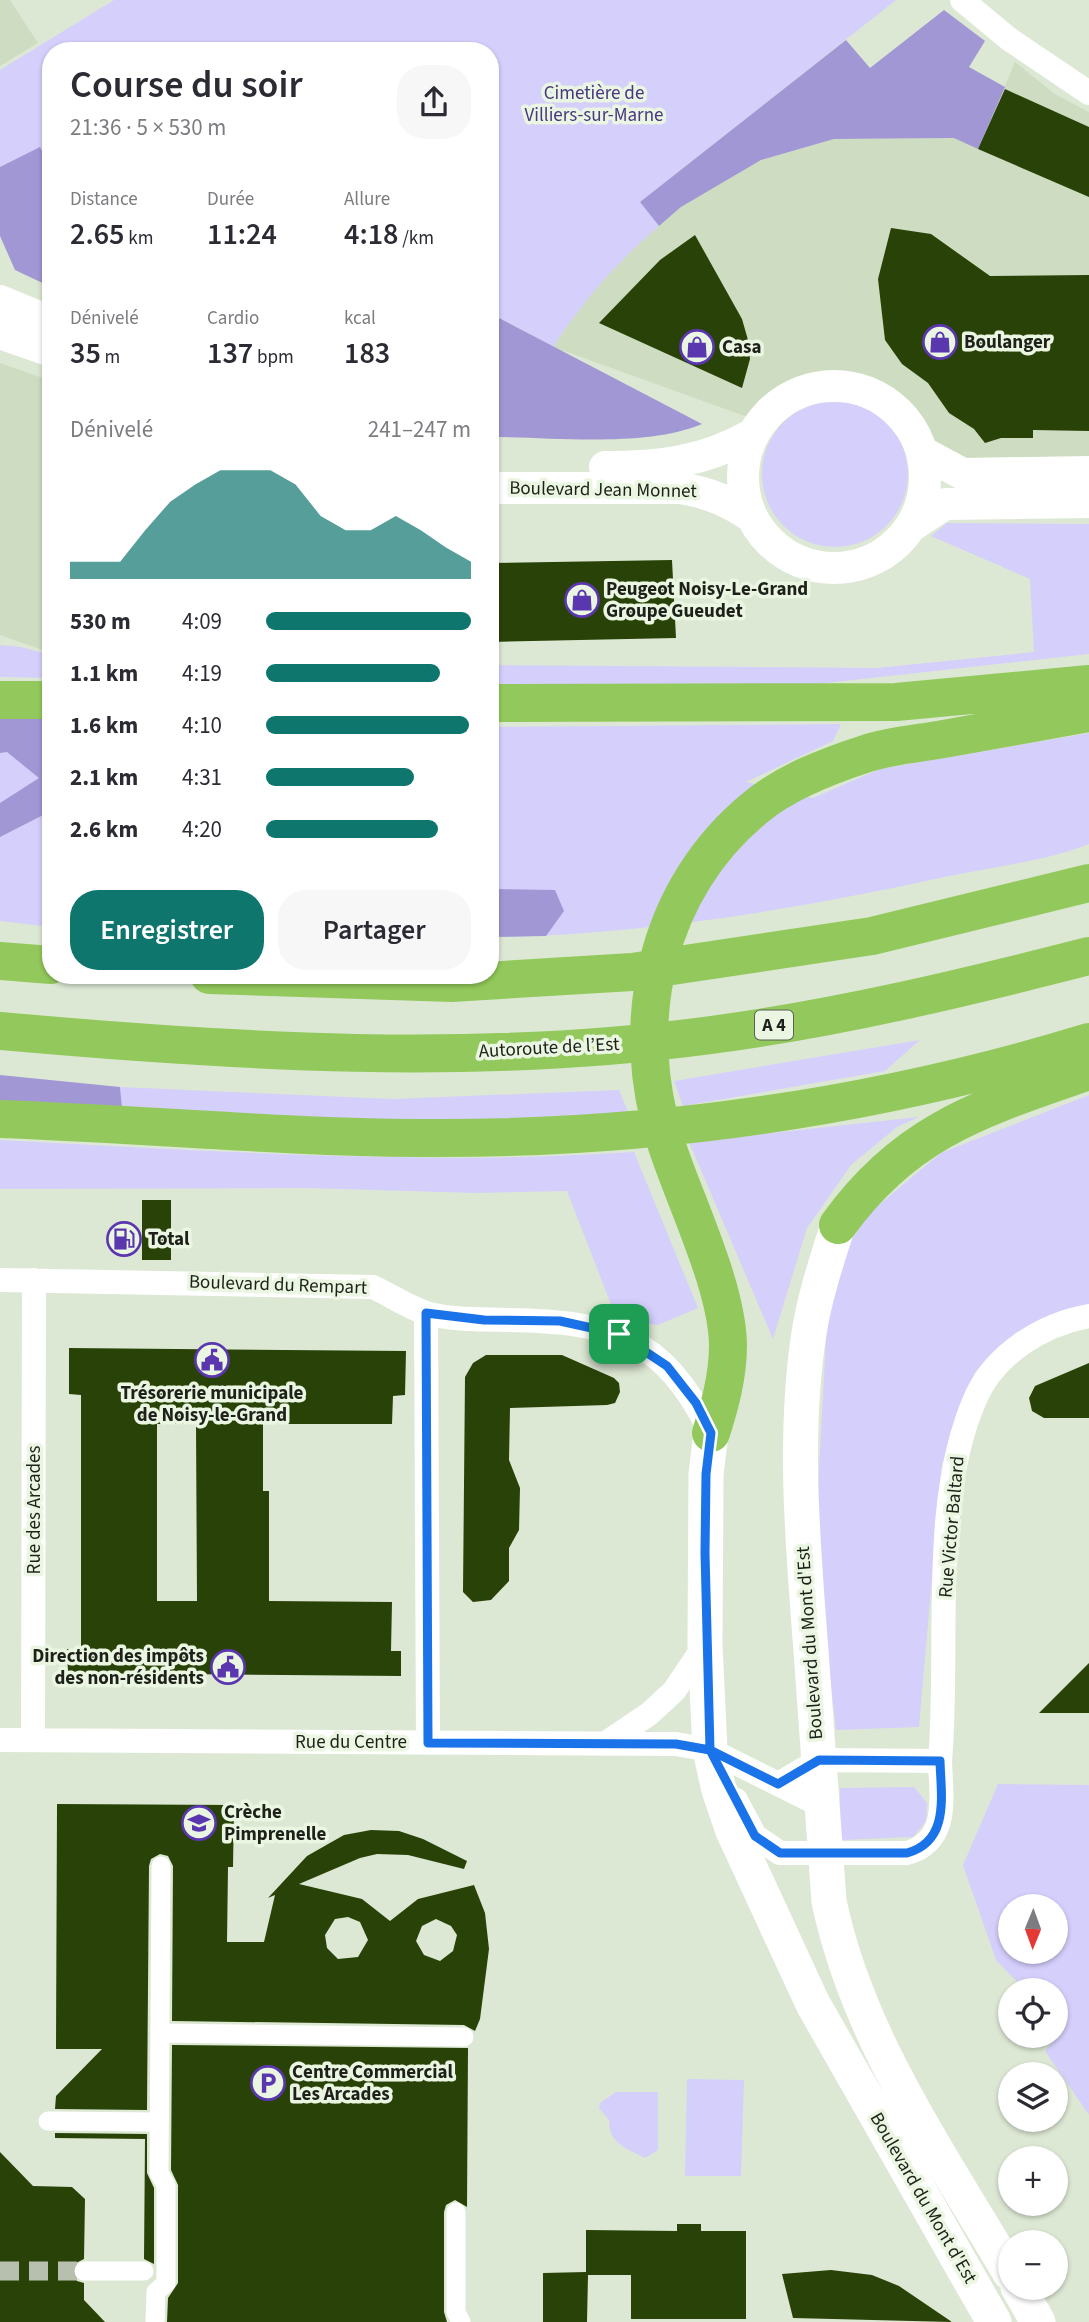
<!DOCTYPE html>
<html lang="fr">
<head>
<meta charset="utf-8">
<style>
	body { margin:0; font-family:"Source Sans 3",sans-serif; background:#f7f7f7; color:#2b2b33; height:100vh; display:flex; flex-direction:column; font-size:26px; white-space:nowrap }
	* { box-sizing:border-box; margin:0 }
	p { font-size:23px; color:#7c7c81 }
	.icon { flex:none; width:38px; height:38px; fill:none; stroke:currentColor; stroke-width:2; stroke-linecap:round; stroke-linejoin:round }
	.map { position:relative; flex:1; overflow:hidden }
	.side { position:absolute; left:42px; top:42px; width:457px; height:942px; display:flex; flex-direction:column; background:#fff; border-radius:28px; box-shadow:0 2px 5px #0004 }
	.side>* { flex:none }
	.needle { width:46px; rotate:181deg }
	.controls { position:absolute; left:998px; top:1894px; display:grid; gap:14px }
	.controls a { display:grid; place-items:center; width:70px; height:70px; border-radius:50%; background:#fff; box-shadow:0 2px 5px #0004; font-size:35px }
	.pin { position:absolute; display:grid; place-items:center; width:60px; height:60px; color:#fff; margin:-30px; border-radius:14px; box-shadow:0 4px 10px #0006 }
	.round { display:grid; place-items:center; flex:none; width:74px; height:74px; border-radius:28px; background:#f7f7f7 }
	.head { display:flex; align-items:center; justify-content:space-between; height:119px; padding:0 28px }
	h1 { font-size:38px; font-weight:600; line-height:52px }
	.stats { display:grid; grid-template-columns:repeat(3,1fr); gap:10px; height:119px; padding:7px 28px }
	.stats div { display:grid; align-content:center }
	.stats b { font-size:30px; font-weight:600 }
	.stats small { font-size:19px; font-weight:400 }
	.stats p { font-size:19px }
	.chart { height:196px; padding:14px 28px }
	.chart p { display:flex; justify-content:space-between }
	.chart svg { width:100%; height:126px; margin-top:7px; fill:#0f766e; opacity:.7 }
	.primary-button { display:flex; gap:14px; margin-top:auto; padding:14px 28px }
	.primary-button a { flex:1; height:80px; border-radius:28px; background:#0f766e; color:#fff; font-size:28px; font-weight:600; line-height:80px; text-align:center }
	.primary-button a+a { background:#f7f7f7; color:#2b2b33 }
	ul { padding:0 28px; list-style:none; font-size:23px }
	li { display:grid; grid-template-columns:112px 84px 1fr; align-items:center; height:52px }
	li i { height:18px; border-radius:9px; background:#0f766e }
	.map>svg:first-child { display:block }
	.built { fill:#ceddc2 }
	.green { fill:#d5cffc; fill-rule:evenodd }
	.forest { fill:#a197d4 }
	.building { fill:#294207; fill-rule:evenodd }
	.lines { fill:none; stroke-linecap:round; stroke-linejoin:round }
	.pedestrian-tunnel { stroke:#b7c0af; stroke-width:19; stroke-dasharray:19 10; stroke-linecap:butt }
	.pedestrian { stroke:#fff; stroke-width:19 }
	.minor { stroke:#fff; stroke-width:24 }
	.tertiary { stroke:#fff; stroke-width:32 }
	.secondary { stroke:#fff; stroke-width:35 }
	.motorway { stroke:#93c95c; stroke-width:38 }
	.route-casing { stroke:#fff; stroke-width:14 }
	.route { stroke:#1a73e8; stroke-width:9 }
	.labels { text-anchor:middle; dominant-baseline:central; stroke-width:7; stroke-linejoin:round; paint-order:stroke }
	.shield { fill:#eaf6e1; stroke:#5a6156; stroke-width:2 }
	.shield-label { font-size:18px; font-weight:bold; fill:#1d211a }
	.park-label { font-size:19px; fill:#493780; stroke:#eaf6e1 }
	.poi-label { font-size:19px; font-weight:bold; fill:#1d211a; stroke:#eaf6e1; text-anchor:start }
	.street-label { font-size:19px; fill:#1d211a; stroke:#eaf6e1 }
</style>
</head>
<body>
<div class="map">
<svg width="1089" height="2322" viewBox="0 0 1089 2322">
	<rect width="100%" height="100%" fill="#dde8d4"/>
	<path class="built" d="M0,0H10L38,43L0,66Z
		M1015,62L1055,94L1089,112V461H991L828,446L553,347L582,303L631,250L681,207L761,160L834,139L955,138L978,149Z
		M0,363L51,381V653L0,635Z"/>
	<path class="green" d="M114,0H896L640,202L659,226C617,262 583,301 553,347L499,318L490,325V51H51V169L39,148L0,167V70Z
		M762 474a73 73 0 1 1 146 0a73 73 0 1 1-146 0Z
		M947,523L1089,524V654L781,688L490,684V665L877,668L1034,652L1030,579L931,536Z
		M0,645L21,647L51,655V678L0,677Z
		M0,712L51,714V927L0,921Z
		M841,724L833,741L746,782L813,798L880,769L1089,733V844C1045,861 995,867 949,876C799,909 644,935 490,937V727Z
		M920,1040L885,1071L683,1106L674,1081Z
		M120,1087L393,1099L619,1090L628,1112L433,1125L122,1108Z
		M1089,1095V1311L1017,1332L975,1372L942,1464L919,1727L836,1730L815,1543L828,1303L840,1258L869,1213L941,1153Z
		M919,1117L897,1127L851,1165L807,1228L773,1339L689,1142Z
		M0,1140C212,1151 422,1166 634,1152L698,1308L658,1325L617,1320L567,1191L476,1193L306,1188L0,1189Z
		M998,1784L1089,1785V2115L1045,2051L1063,2029L1055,2021V1990H1025L996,1960L963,1865ZM1010,1906H1055V1951H1010Z
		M914,1787L927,1803L926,1821L913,1837L839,1840L840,1788Z
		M687,2079L744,2080L741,2176H685Z
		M616,2092H658V2150L645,2158C626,2148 609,2144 609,2120L599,2108L600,2103Z"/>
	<path class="forest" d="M944,10L985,41L969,67L1005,87L978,149L954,138L834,139L761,160L681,207L659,226L640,202L846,40L870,68Z
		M40,147L51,169V287L15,270L0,236V167Z
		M499,318L702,424C645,448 553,437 490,437V325Z
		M0,712L51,714V811L0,837V803L39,778L7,752L0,753Z
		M490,889L555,890L564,911L546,936L490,937Z
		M0,1075L120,1087L122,1108L0,1101Z"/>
	<path class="building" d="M1005,89L1089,127V197L978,149Z
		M891,228L931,234L990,276L1089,275V431L1033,430V438H1001L985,443L974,429L949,413L928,383L902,364L885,340L878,279Z
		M695,235L742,319L748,340L750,359L742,388L599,323L660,260Z
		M672,560L676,638L490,642V563Z
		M142,1200H171V1260H142Z
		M69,1348L406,1351L405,1395L393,1396L392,1424H263V1491H269V1601L392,1602L391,1651H401V1676L68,1673L67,1649L81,1650V1395L69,1394ZM157,1424H196L197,1601H157Z
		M486,1355H562L614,1378L619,1383L620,1392L615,1403L607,1405L510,1408L509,1460L520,1488L519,1530L509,1548V1581L491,1600L473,1602L463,1592L465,1377L473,1363Z
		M1089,1363V1418H1044L1032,1411L1029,1398L1035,1386Z
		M1089,1663V1713H1039Z
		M57,1804L234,1805L233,1867H228L227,1942H264L275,1895L268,1898L307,1856L344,1835L371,1830L399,1831L423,1839L467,1861L464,1869L408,1855L377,1854L360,1858L299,1884L362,1899L390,1921L418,1899L474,1885L485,1913L489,1949L480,2019L475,2031L464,2025L172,2021L173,1866L168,1856L160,1854L151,1859L149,1866L147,2110L55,2109L56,2096L102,2049H56ZM348,1917L360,1922L368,1940L358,1957L338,1959L327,1948L325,1935L335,1919ZM436,1919L451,1926L457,1935L453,1951L440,1961L424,1955L416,1941L422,1926Z
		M172,2045L468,2048L467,2207L455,2200L446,2205L444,2212V2312L447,2322H167L168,2298L178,2283V2185L171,2170Z
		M55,2133L147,2134V2173L154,2188V2264L144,2259L145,2139L55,2138Z
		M0,2152L33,2186L72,2187L85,2199L84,2259L74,2264L72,2272L77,2281L84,2283V2300L105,2322H0Z
		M677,2224H701V2231H746V2319H631V2275H588L587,2322H543V2273L586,2272V2230L677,2231Z
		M831,2270L872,2275L899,2286L952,2322L793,2318L782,2274Z"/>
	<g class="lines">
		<path class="pedestrian-tunnel" d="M0,2271H84"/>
		<path class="pedestrian" d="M160,2033L464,2037
			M48,2121L158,2122
			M456,2212V2312L461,2322
			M84,2271H144
			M155,2322L156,2292L166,2283V2185L159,2173L161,1866"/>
		<path class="minor" d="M962,0L1009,39L1089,93
			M0,1280L373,1287C390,1295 408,1307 426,1313C451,1320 481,1319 507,1320C611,1322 662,1334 711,1433
			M426,1313L428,1743
			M0,1740L676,1744L710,1750L822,1806
			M33,1740L34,1280
			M606,1743L649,1714L674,1691L705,1645
			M940,1761C950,1647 929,1502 976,1397C995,1354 1043,1324 1089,1316
			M736,1800L755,1836L780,1853H907C950,1841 941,1797 940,1761L819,1760L778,1784"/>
		<path class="tertiary" d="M0,301L51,322
			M0,333L51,351
			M743 477a91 91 0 1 1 182 0a91 91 0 1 1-182 0Z
			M922,452L963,474L1089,472
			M605,467C658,467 704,462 751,435
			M490,488H681C709,493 729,501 752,517
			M910,527L945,504L1089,502"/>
		<path class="secondary" d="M838,1225C827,1260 815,1295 809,1333C793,1437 803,1546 811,1651C817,1735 823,1818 829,1901C857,2037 941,2155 1010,2273
			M711,1433L706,1474L705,1645L710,1750L719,1790L733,1831L813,2004L994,2322
			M1018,2287L1038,2322"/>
		<path class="motorway" d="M0,700H51
			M490,703L896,702L1089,684
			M0,961L51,965
			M209,975L452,983L632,972L872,936L1089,883
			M0,1031C236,1052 475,1067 711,1035C839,1018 964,988 1089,956
			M0,1119C140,1124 279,1137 419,1138C646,1140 872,1108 1089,1042
			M838,1225C907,1129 983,1108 1089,1071
			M711,1433C720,1405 728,1376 728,1345C727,1285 685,1202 666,1143C627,1024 655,889 756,807C786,782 828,766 865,754C888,746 914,744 938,740C988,731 1039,722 1089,713"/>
	</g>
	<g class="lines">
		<g class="route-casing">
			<path id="route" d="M619,1334L560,1321L484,1320L426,1313L428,1743L676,1744L710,1750L778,1784L819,1760L940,1761C941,1796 950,1841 907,1853H780L755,1836L710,1750L705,1553L706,1474L711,1433L696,1403L667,1366L619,1334"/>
		</g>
		<use href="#route" class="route"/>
	</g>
	<defs>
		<g id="shop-ring" transform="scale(1.75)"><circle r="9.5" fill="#eaf6e1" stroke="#5b37af" stroke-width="1.5"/><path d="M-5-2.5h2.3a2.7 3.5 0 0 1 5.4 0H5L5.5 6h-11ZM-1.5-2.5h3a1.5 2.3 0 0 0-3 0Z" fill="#5b37af"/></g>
		<g id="fuel-ring" transform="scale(1.75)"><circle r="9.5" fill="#eaf6e1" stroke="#5b37af" stroke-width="1.5"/><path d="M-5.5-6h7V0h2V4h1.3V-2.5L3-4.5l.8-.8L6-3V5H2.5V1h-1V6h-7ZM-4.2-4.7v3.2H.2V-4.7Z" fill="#5b37af"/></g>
		<g id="civic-ring" transform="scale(1.75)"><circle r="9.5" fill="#eaf6e1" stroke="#5b37af" stroke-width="1.5"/><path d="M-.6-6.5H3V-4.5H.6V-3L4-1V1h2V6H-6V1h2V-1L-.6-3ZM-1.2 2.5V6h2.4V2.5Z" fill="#5b37af"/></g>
		<g id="school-ring" transform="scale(1.75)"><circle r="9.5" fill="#eaf6e1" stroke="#5b37af" stroke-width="1.5"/><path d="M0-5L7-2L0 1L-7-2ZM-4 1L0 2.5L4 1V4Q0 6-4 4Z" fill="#5b37af"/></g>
		<g id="parking-ring" transform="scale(1.75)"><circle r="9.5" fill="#eaf6e1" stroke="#5b37af" stroke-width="1.5"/><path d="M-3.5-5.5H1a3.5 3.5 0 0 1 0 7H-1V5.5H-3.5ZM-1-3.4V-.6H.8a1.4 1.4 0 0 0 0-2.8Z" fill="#5b37af"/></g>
	</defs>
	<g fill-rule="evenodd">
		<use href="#shop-ring" x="940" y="342"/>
		<use href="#shop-ring" x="697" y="347"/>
		<use href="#shop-ring" x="582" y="600"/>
		<use href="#fuel-ring" x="124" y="1239"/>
		<use href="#civic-ring" x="212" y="1360"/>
		<use href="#civic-ring" x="228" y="1667"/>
		<use href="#school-ring" x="199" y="1823"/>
		<use href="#parking-ring" x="268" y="2083"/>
	</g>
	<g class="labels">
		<rect class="shield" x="755" y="1010.5" width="38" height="29" rx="5"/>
		<g class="shield-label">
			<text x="774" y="1025">A 4</text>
		</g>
		<g class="park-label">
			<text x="594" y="93">Cimetière de<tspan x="594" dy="22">Villiers-sur-Marne</tspan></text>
		</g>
		<g class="poi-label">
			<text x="964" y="342">Boulanger</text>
			<text x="722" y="347">Casa</text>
			<text x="606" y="589">Peugeot Noisy-Le-Grand<tspan x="606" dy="22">Groupe Gueudet</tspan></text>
			<text x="148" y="1239">Total</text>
			<text x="212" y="1393" text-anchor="middle">Trésorerie municipale<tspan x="212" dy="22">de Noisy-le-Grand</tspan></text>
			<text x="204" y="1656" text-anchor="end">Direction des impôts<tspan x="204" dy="22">des non-résidents</tspan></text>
			<text x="224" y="1812">Crèche<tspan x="224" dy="22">Pimprenelle</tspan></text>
			<text x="292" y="2072">Centre Commercial<tspan x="292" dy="22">Les Arcades</tspan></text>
		</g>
		<g class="street-label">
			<text transform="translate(603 490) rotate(1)">Boulevard Jean Monnet</text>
			<text transform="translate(549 1048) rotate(-3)">Autoroute de l’Est</text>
			<text transform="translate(278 1285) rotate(2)">Boulevard du Rempart</text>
			<text transform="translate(34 1510) rotate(-90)">Rue des Arcades</text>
			<text transform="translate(952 1527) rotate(-85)">Rue Victor Baltard</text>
			<text transform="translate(810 1643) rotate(-94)">Boulevard du Mont d'Est</text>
			<text x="351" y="1742">Rue du Centre</text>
			<text transform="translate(923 2198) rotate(60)">Boulevard du Mont d'Est</text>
		</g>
	</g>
</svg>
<div class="controls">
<a><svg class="needle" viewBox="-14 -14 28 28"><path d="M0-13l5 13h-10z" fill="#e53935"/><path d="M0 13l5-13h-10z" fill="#7c7c81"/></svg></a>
<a><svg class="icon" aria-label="locate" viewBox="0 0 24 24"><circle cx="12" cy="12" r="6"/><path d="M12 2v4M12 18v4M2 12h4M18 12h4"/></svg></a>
<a><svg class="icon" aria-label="layers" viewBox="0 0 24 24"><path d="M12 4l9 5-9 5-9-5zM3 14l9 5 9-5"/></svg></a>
<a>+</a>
<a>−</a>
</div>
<div class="pin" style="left:619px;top:1334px;background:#1e9e55"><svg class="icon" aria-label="arrive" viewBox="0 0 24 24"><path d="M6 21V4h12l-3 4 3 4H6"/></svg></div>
<section class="side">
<div class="head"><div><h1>Course du soir</h1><p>21:36 · 5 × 530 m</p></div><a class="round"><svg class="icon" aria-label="share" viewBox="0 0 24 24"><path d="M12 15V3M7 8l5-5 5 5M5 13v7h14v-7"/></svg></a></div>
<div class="stats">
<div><p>Distance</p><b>2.65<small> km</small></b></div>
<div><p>Durée</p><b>11:24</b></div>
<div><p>Allure</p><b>4:18<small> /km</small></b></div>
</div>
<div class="stats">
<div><p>Dénivelé</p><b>35<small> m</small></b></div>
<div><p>Cardio</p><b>137<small> bpm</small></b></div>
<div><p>kcal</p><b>183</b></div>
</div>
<div class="chart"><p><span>Dénivelé</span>241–247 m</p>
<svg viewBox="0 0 160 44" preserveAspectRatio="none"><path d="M0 44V38L10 38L20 38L30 27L40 17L50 11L60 6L70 6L80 6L90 11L100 22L110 27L120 27L130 22L140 27L150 33L160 38V44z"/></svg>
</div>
<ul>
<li><b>530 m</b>4:09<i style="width:100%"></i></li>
<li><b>1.1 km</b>4:19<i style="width:85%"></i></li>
<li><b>1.6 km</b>4:10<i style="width:99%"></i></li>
<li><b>2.1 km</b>4:31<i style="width:72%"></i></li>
<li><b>2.6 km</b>4:20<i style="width:84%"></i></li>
</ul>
<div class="primary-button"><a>Enregistrer</a><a>Partager</a></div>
</section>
</div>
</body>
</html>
